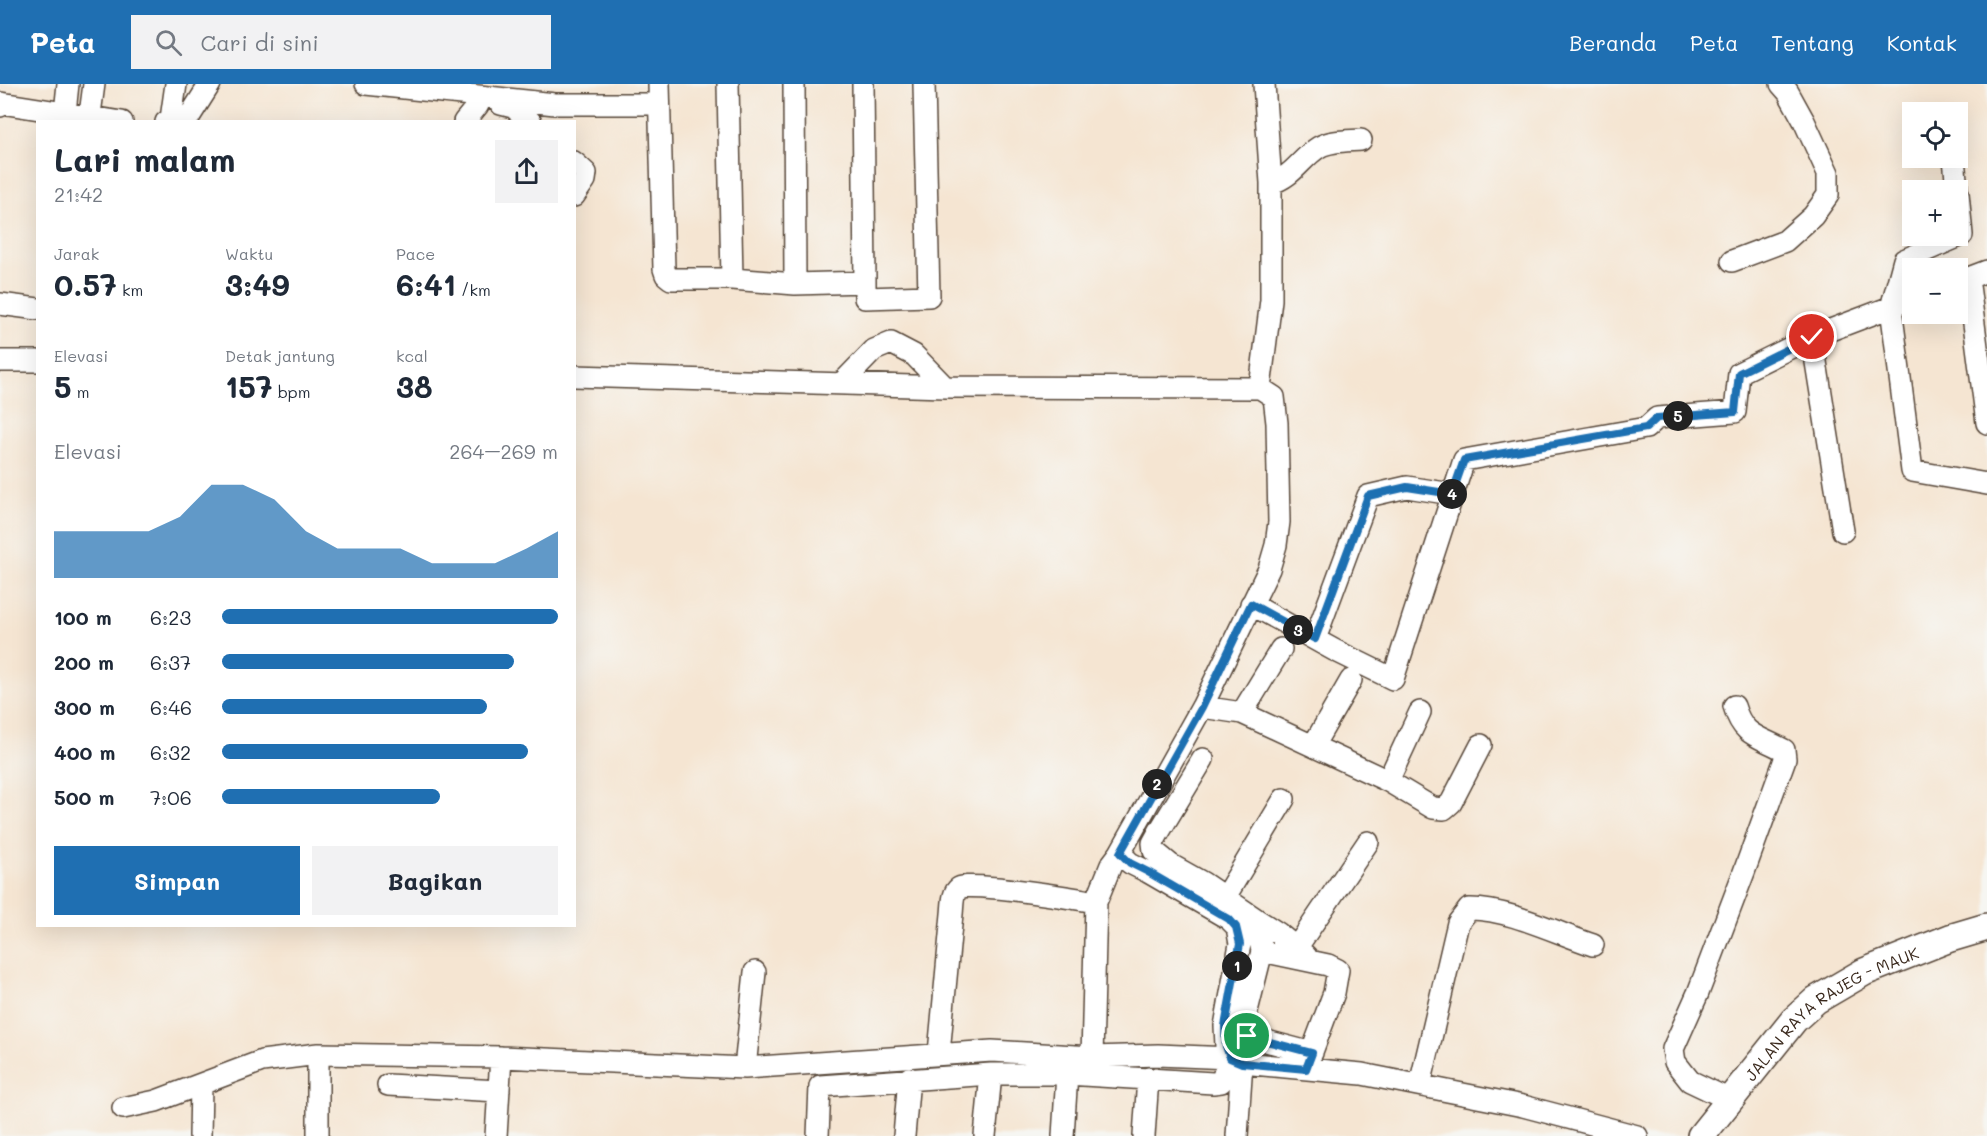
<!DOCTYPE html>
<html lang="id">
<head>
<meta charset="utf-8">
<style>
	body { margin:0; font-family:Mali,sans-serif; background:#f2f2f3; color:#1f2937; height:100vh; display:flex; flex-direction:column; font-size:22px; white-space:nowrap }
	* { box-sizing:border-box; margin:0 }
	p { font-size:20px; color:#747a83 }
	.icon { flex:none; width:33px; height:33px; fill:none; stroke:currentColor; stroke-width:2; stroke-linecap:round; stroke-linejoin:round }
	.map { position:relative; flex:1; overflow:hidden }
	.drawer { position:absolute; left:36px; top:36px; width:540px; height:807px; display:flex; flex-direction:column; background:#fff; border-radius:0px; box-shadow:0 6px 24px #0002 }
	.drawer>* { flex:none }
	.controls { position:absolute; left:1902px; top:18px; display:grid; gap:12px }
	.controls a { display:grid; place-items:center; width:66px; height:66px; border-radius:0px; background:#fff; box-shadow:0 6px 24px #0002; font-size:30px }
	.pin { position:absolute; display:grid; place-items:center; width:51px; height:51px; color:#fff; margin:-26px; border:3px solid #fff; border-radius:50%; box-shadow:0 2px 6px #0007 }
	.km { position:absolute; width:30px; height:30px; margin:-15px; border-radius:50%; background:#222; color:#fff; font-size:16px; line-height:30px; text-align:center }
	.round { display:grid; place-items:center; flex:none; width:63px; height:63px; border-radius:0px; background:#f2f2f3 }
	.head { display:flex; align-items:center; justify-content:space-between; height:102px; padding:0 18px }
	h1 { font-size:33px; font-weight:700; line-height:45px }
	.figures { display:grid; grid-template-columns:repeat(3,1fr); gap:9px; height:102px; padding:6px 18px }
	.figures div { display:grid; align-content:center }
	.figures b { font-size:30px; font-weight:700 }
	.figures small { font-size:16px; font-weight:400 }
	.figures p { font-size:16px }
	.chart { height:168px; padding:12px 18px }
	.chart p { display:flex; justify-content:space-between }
	.chart svg { width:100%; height:108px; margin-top:6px; fill:#1f6fb2; opacity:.7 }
	.action { display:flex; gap:12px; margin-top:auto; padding:12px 18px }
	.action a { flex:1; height:69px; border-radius:0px; background:#1f6fb2; color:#fff; font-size:24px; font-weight:700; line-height:69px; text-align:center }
	.action a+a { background:#f2f2f3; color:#1f2937 }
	ul { padding:0 18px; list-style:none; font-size:20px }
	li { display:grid; grid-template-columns:96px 72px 1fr; align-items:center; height:45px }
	li i { height:15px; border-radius:8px; background:#1f6fb2 }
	header { display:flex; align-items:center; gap:36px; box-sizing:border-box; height:84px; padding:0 30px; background:#1f6fb2; color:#fff }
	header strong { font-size:28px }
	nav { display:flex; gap:33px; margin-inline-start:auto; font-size:21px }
	.search { width:420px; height:54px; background:#f2f2f3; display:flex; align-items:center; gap:15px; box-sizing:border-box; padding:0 21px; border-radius:0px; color:#747a83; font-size:22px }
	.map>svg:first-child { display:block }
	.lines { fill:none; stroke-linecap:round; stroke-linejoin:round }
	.minor-casing { stroke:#574639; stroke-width:24 }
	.major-casing { stroke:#574639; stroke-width:30 }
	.minor { stroke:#fff; stroke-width:21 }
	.major { stroke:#fff; stroke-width:27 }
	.route-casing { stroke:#fff; stroke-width:12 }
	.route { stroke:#1f6fb2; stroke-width:8 }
	.labels { text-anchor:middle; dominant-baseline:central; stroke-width:4.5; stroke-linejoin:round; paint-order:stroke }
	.street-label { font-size:16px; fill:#3b2a1e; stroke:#f6f6f2 }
</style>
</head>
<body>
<header>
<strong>Peta</strong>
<div class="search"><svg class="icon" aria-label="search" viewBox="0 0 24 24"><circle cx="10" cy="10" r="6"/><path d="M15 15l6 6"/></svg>Cari di sini</div>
<nav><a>Beranda</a><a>Peta</a><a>Tentang</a><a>Kontak</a></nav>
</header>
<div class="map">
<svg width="1987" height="1052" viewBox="0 0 1987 1052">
	<rect width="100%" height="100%" fill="#f6f6f2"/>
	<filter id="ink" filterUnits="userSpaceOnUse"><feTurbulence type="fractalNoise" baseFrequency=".0167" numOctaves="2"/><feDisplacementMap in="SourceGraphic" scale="12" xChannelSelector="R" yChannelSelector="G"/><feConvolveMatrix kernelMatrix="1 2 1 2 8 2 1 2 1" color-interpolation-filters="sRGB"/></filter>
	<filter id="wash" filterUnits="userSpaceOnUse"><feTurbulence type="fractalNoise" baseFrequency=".008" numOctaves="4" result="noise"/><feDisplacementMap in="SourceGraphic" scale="24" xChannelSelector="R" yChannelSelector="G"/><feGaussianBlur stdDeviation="1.35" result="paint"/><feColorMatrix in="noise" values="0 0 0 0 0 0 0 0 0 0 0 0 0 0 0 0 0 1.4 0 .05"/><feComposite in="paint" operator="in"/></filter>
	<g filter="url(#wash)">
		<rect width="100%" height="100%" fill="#f5e5d2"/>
	</g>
	<g filter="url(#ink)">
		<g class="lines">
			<g class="minor-casing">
				<path id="minor" d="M366,0L555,20H659
					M659,0L664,185L666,191L671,195H732L728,0
					M794,0L795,200
					M863,0L865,198
					M1264,0L1271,99V216L1260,304L1274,313L1277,339L1279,438L1276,461L1269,485L1202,623L1120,769L1130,779L1148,788L1229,835L1237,843L1240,860L1225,942L1226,962L1230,974L1242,979L1362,990L1523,1022L1637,1052
					M501,20L513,23L531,38
					M0,22L1,19L122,38
					M64,38L68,0
					M89,38L94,0
					M166,38L171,35L176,0
					M186,38L210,0
					M464,38L478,21L479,13
					M1954,74L1957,106
					M574,78L586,89L585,96L574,112
					M1271,99C1293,93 1301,74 1319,63C1331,56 1348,57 1361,56
					M1958,109L1962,151L1904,176L1891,224L1912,387L1987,400
					M1732,177L1785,157L1813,132L1828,111V89L1804,37L1788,8L1781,0
					M1968,194L1987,339
					M732,195L795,200L865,198V214L929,212L924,0
					M1958,198L1987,187
					M0,220L38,225
					M1812,253L1843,447
					M0,277H38
					M574,292L945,303L1260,304
					M842,299L874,266L891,259L914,271L945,303
					M1251,520L1334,566L1393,595L1464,376L1646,344L1657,334L1735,328L1739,289L1812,253L1912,215
					M1315,555L1368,412L1407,403L1452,410
					M1202,623L1242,629L1388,697L1433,724L1444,725L1451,719L1481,661
					M1242,629L1281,565
					M1313,662L1351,596
					M1203,675L1159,748L1153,759L1154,767L1171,781L1203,799L1256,835L1262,867L1244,939L1247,952L1312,969
					M1388,697L1420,628
					M1225,813L1284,715
					M1256,835L1278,849L1306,872
					M1297,863L1368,758
					M1262,867L1328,881L1338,886L1334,909L1307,981
					M939,969L952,830C953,822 952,809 959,804C967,797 1079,815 1096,818
					M1092,973L1096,818L1111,781L1120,769
					M745,984L755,888
					M388,1001L499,1007
					M1420,1001L1458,839L1469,825C1506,824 1557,849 1593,861
					M1730,1016L1690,997L1675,978L1673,965L1698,909L1744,788L1785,675L1784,666C1759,652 1743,653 1734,622
					M123,1024L156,1017L262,977L318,970L501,973L745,984L992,967L1092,973L1158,971L1230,974L1221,998L1213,999L1067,990H991L820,1002L818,1052
					M200,1052L201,1001
					M318,1052V970
					M496,1052L501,973
					M904,1052L909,994
					M985,1052L991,990
					M1063,1052L1067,990
					M1144,1052L1148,994
					M1237,1052L1242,979"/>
			</g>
			<g class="major-casing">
				<g id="major">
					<path id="s1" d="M1701,1052L1794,936L1816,916L1864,888L1950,854L1987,843"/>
				</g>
			</g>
			<use href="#minor" class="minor"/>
			<use href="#major" class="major"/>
		</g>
	</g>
	<g class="lines" filter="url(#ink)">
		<g class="route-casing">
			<path id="route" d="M1247,952L1312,969L1306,985L1242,979L1230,974L1226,962L1225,942L1240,860L1236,843L1229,835L1148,788L1130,779L1120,769L1202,623L1251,520L1315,555L1368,412L1407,403L1452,410L1464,376L1646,344L1657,334L1735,328L1739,289L1812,253"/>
		</g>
		<use href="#route" class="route"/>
	</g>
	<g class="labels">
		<g class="street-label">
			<text stroke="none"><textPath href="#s1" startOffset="183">JALAN RAYA RAJEG - MAUK</textPath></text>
		</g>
	</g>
</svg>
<div class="controls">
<a><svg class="icon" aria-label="locate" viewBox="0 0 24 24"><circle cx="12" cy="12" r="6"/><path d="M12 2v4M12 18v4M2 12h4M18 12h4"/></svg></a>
<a>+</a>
<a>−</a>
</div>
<div class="pin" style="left:1247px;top:952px;background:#1e9e55"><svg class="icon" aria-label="arrive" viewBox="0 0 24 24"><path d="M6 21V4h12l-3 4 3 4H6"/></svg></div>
<div class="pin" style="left:1812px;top:253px;background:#d93025"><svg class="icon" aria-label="check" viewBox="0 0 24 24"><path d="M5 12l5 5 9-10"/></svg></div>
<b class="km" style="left:1237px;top:882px">1</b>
<b class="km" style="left:1157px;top:700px">2</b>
<b class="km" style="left:1298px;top:546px">3</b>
<b class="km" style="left:1452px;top:410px">4</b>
<b class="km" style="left:1678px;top:332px">5</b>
<section class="drawer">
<div class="head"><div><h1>Lari malam</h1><p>21:42</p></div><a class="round"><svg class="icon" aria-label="share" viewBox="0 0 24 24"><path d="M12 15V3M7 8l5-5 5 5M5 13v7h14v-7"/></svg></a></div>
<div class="figures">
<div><p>Jarak</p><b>0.57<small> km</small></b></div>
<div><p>Waktu</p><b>3:49</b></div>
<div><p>Pace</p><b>6:41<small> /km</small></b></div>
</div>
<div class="figures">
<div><p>Elevasi</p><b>5<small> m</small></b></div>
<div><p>Detak jantung</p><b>157<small> bpm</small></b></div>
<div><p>kcal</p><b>38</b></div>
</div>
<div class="chart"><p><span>Elevasi</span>264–269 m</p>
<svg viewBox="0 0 160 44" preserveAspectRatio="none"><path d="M0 44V25L10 25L20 25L30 25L40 19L50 6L60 6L70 12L80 25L90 32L100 32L110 32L120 38L130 38L140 38L150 32L160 25V44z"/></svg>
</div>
<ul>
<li><b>100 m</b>6:23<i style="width:100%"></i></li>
<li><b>200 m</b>6:37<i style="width:87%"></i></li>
<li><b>300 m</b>6:46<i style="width:79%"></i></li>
<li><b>400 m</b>6:32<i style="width:91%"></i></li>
<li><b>500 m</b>7:06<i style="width:65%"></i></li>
</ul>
<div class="action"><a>Simpan</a><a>Bagikan</a></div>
</section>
</div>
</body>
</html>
